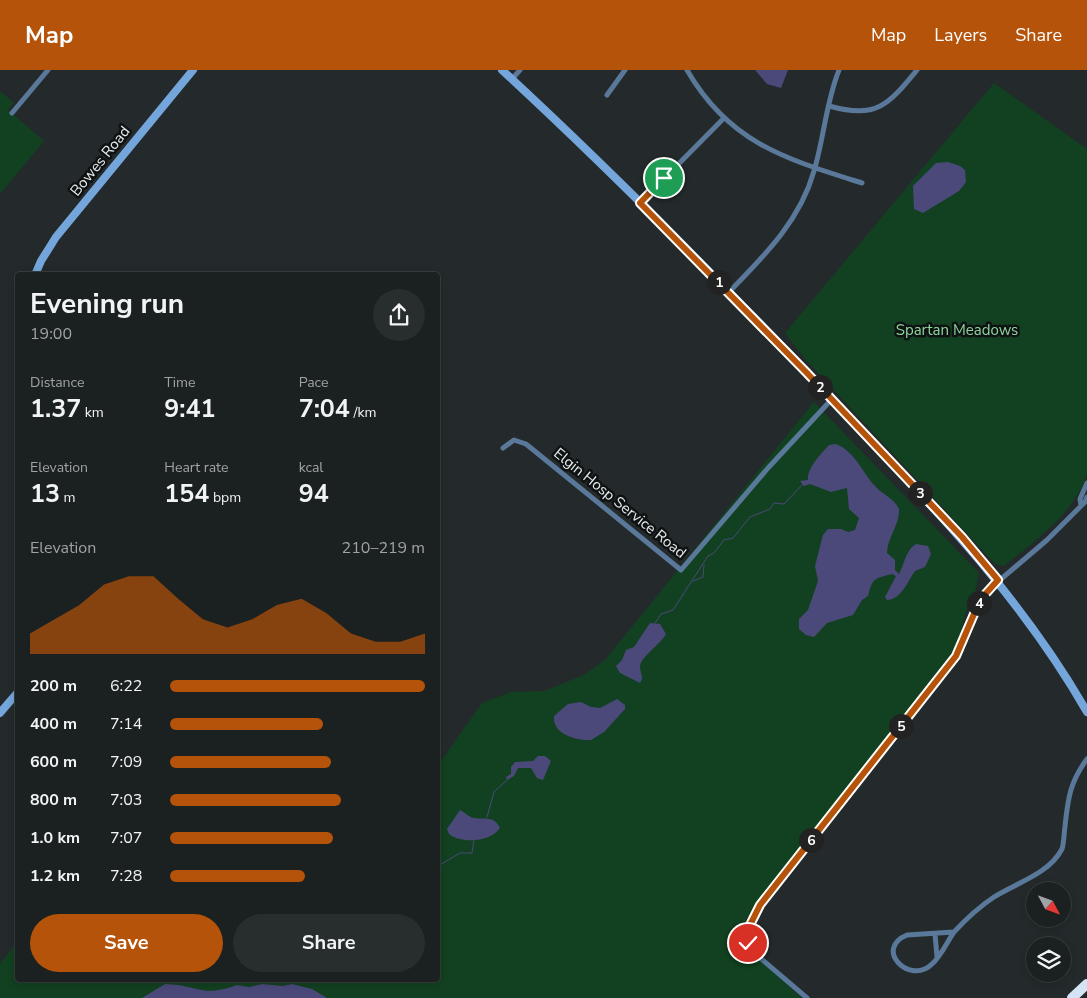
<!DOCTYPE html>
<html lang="en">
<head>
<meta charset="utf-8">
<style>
	body { margin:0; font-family:"Nunito Sans",sans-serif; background:#282d2d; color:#f1f3f6; height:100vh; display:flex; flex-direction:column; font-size:19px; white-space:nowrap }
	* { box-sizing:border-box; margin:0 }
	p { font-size:16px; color:#a0a3a5 }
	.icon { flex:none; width:28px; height:28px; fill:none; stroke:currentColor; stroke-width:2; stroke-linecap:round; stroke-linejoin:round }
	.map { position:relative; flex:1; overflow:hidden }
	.details { position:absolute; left:15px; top:202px; width:425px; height:710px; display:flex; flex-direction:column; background:#1b2020; border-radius:5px; box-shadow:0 2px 8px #0003,0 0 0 1px #393e3e }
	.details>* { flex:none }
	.needle { width:32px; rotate:131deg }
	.buttons { position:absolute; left:1026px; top:812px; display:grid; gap:10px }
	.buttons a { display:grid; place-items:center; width:45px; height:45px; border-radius:50%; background:#1b2020; box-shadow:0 2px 8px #0003,0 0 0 1px #393e3e; font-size:25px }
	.pin { position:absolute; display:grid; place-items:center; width:42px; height:42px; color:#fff; margin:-21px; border:2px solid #fff; border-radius:50%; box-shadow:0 1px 5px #0007 }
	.km { position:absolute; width:25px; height:25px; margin:-12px; border-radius:50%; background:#222; color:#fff; font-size:14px; line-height:25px; text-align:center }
	.round { display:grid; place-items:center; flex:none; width:52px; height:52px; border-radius:26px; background:#282d2d }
	.head { display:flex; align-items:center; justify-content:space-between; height:85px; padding:0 15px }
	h1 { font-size:28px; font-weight:700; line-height:38px }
	.figures { display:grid; grid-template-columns:repeat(3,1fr); gap:8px; height:85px; padding:5px 15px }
	.figures div { display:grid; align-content:center }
	.figures b { font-size:25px; font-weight:700 }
	.figures small { font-size:14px; font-weight:400 }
	.figures p { font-size:14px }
	.chart { height:140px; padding:10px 15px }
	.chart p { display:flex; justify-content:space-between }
	.chart svg { width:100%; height:90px; margin-top:5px; fill:#b45309; opacity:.7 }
	.action { display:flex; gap:10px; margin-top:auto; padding:10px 15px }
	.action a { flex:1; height:58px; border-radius:30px; background:#b45309; color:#fff; font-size:20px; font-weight:700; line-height:58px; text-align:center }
	.action a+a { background:#282d2d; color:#f1f3f6 }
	ul { padding:0 15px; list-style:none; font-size:16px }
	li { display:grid; grid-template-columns:80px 60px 1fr; align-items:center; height:38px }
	li i { height:12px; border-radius:6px; background:#b45309 }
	header { display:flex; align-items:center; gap:30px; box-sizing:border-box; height:70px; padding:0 25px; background:#b45309; color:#fff }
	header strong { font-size:24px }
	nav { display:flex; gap:28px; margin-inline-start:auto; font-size:18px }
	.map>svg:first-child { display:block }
	.green { fill:#124121 }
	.water { fill:#4b497a }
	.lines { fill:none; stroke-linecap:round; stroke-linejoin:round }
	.stream { stroke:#4b497a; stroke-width:1 }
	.street { stroke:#5a799a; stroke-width:5 }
	.secondary { stroke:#74a6dc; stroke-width:8 }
	.highway { stroke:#d5e4f5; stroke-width:10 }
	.route-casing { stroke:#fff; stroke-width:10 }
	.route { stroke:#b45309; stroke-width:6 }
	.labels { text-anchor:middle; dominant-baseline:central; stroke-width:5; stroke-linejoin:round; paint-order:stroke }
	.street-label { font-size:15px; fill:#e7eaec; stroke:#0f1212 }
	.park-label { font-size:15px; fill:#8cd79d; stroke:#0f1212 }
</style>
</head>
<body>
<header>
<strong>Map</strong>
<nav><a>Map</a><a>Layers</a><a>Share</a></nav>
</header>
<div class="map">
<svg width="1087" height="928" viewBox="0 0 1087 928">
	<rect width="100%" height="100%" fill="#242a2b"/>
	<path class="green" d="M994,13L1087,79V406C1071,446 1037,469 1004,496L995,494L806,290L785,263Z
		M0,21L14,33L8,40L44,71L0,124Z
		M814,332L979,503L976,519L967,538L957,577L746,849L745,877L802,928H0V894L17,872L18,910H438V695L482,633L511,622L544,621L584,605L605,590Z"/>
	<path class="water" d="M755,0H788L781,18L767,14Z
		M948,92L960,96L965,100L966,112L959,121L923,143L914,139L913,116L936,93Z
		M836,374C856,382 862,403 876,417C883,425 894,428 899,439C900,454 887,468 887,483L895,490V500L899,504C905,493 905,481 916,474L928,476L931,484L925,497L915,501C907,512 902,529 887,530L885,527L896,506L892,504C874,509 873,507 868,526L862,530L853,545L827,553L814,567L806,565L799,559V549L808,540L818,511L815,496L823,465L828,459H841L848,462L855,460L859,448L849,439L847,418L831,422L810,414L804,416L800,411L808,410C807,398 821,384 829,375Z
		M650,553L660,554L666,564C661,574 640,587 640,597C640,600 642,605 642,609L640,613L620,603L616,596L622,590L626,580L634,577Z
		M617,629L625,635V639L604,662L591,670C576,671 552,664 554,646L568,634L581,632L591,637L600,638Z
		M538,686H545L551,691L543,710L537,708L531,698H518L514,706L507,710L506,707L511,704V697L515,692L533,691Z
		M460,740C465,742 468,747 474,748C485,750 494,745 500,758C491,772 461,774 449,764L447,759Z
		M165,914C199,915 201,928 237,915L249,917L262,914L283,916L292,914L312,919L327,928H142Z"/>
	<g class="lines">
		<path class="stream" d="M693,511L703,507L704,495
			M655,553L661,544L673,540L708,486L714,483L724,470L733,468L750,447L770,439L774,433L784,434L803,414
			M487,747L494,722L507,710
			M438,796L460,783H472L474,769"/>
		<path class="street" d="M687,0C729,73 786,89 862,113
			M512,9L520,0
			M607,25L625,0
			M829,36C877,49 888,35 917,0
			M12,43L48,0
			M640,133L724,48
			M729,222C764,186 800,151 814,101C824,68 826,32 839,0
			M503,378L514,370L526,374L681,500L768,398L832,329
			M1081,435L1080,429L1087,413
			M954,862C966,849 979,837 994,827C1016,813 1049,804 1062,779C1064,773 1064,763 1065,756C1068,728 1070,712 1087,689
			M954,862C947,872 941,886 932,894C910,916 873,879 907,865Z
			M935,864L937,887
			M807,928L759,887L748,873L749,857L753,845L956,586L980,530L987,521L1047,470L1085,432L1087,427"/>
		<path class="secondary" d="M502,0C621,110 735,226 846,344C935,439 1022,528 1087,642
			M35,205L41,191L56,167L193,0
			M0,643L18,622"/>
		<path class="highway" d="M1072,928L1087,914"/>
	</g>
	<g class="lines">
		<g class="route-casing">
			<path id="route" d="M664,108L640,133L806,302L962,467L998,510L980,530L956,586L760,835L749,857L748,873"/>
		</g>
		<use href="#route" class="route"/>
	</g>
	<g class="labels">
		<g class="street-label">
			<text transform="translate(100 91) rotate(-51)">Bowes Road</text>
			<text transform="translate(620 433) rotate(39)">Elgin Hosp Service Road</text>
		</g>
		<g class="park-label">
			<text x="957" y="260">Spartan Meadows</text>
		</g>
	</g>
</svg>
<div class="buttons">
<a><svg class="needle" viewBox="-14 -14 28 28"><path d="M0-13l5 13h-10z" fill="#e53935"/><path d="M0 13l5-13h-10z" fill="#a0a3a5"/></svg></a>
<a><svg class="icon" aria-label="layers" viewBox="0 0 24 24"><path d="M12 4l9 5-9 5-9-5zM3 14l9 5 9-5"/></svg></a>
</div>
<div class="pin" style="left:664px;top:108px;background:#1e9e55"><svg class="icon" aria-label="arrive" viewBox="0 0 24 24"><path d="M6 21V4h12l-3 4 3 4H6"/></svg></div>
<div class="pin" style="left:748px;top:873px;background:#d93025"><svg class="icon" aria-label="check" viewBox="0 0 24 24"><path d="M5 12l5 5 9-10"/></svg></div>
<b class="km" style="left:719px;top:212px">1</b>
<b class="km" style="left:820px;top:317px">2</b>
<b class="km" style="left:920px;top:423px">3</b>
<b class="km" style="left:979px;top:533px">4</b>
<b class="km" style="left:901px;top:656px">5</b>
<b class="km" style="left:811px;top:770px">6</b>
<section class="details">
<div class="head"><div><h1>Evening run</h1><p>19:00</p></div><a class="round"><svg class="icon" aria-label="share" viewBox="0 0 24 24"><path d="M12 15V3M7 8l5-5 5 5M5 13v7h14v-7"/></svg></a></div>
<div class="figures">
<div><p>Distance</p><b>1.37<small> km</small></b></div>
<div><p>Time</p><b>9:41</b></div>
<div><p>Pace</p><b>7:04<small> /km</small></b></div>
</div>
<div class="figures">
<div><p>Elevation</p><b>13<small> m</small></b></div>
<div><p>Heart rate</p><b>154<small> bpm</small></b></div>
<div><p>kcal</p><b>94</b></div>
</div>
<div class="chart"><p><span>Elevation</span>210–219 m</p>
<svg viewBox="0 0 160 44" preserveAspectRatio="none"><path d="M0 44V34L10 27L20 20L30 10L40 6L50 6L60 17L70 27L80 31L90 27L100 20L110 17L120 24L130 34L140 38L150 38L160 34V44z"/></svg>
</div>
<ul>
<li><b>200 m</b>6:22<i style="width:100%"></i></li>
<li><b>400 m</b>7:14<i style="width:60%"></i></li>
<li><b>600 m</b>7:09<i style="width:63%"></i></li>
<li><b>800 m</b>7:03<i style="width:67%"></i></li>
<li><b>1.0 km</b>7:07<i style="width:64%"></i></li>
<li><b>1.2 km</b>7:28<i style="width:53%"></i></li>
</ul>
<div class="action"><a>Save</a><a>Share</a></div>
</section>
</div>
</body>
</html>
